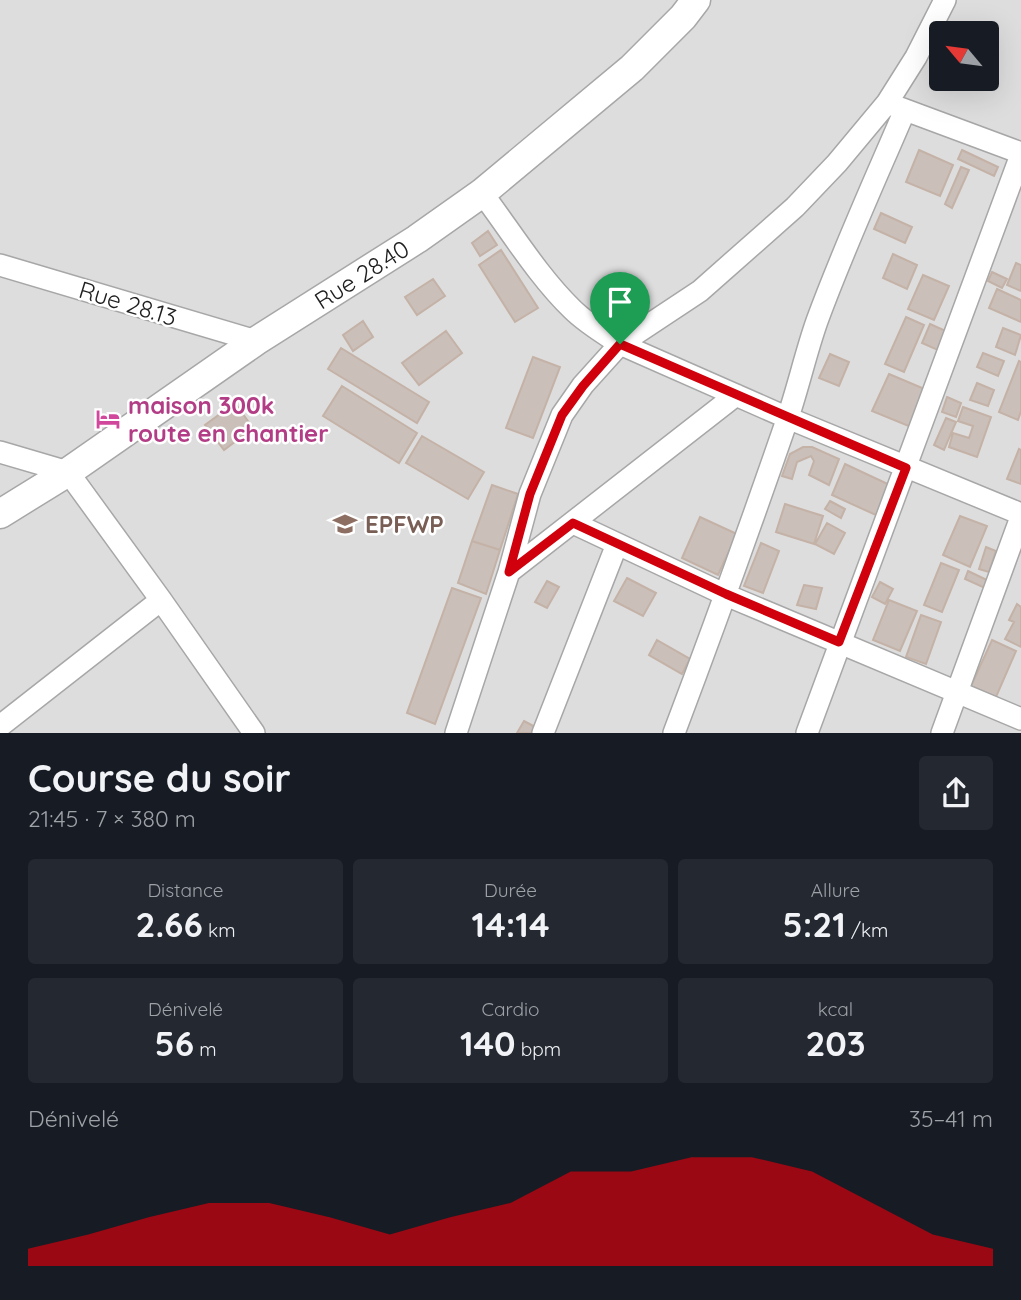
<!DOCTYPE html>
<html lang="fr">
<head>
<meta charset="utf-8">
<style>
	body { margin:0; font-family:Quicksand,sans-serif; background:#242831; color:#f1f3f6; height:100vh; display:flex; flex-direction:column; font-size:26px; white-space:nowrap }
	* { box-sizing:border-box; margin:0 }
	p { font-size:23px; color:#9ea1a6 }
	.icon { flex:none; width:38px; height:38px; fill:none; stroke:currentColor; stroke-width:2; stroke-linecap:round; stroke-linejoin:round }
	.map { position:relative; height:733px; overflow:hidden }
	.panel { display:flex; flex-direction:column; background:#171b24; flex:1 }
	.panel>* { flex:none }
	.needle { width:46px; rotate:299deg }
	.fabs { position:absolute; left:929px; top:21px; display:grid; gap:14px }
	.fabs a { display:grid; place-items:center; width:70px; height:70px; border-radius:7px; background:#171b24; box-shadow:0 7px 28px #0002; font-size:35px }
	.pin { position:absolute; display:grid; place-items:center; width:60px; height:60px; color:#fff; margin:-72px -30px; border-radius:50% 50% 50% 0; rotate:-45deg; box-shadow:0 0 7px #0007 }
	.pin .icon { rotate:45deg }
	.round { display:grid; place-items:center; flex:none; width:74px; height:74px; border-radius:7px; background:#242831 }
	.headline { display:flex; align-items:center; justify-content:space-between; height:119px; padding:0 28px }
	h1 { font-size:38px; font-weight:700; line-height:52px }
	.stats { display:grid; grid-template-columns:repeat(3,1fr); gap:10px; height:119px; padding:7px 28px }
	.stats div { display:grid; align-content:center; border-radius:7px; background:#242831; text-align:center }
	.stats b { font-size:35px; font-weight:700 }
	.stats small { font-size:19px; font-weight:400 }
	.stats p { font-size:19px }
	.chart { height:196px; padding:14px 28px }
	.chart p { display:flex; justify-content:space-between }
	.chart svg { width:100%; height:126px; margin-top:7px; fill:#d0000c; opacity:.7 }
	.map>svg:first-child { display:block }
	.residential { fill:#dedddd; fill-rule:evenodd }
	.building { fill:#cabfb9; stroke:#c4b2a7; stroke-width:2 }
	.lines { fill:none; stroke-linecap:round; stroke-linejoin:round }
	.minor-casing { stroke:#a7a7a7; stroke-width:24 }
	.tertiary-casing { stroke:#a7a7a7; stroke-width:31 }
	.minor { stroke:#fff; stroke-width:21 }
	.tertiary { stroke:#fff; stroke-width:28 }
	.route-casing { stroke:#fff; stroke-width:14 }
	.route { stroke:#d0000c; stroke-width:9 }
	.labels { text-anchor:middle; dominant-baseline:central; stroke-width:5; stroke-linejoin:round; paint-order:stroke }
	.street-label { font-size:24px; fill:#202020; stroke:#fff }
	.hotel-label { font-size:24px; font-weight:bold; fill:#b23c85; stroke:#fff; text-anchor:start }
	.education-label { font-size:24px; font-weight:bold; fill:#785e54; stroke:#fff; text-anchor:start }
</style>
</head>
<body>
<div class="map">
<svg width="1021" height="733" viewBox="0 0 1021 733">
	<rect width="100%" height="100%" fill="#f1ede6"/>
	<path class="residential" d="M0,0H1021V733H0ZM942,33H987V79H942Z"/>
	<path class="building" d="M919,150L953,165L940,196L906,182Z
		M962,150L998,167L994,176L958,159Z
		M961,167L969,170L952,208L945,204Z
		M881,213L912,227L905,243L874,229Z
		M488,231L497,245L480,256L472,243Z
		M501,250L538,308L515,322L479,265Z
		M893,254L917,265L907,289L883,278Z
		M1016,263L1021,265V291L1007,285Z
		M992,272L1007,279L1002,288L988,281Z
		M923,275L949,286L934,320L908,309Z
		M433,279L445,296L417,315L405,297Z
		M997,289L1021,300V322L989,308Z
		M906,317L924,325L904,372L885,364Z
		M363,321L373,337L353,351L343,335Z
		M930,324L948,332L940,351L922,343Z
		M1003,328L1021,335L1015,355L996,347Z
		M446,331L462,353L419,385L402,363Z
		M341,348L429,402L417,423L328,369Z
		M983,353L1004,361L998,376L977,367Z
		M830,354L849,362L839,386L819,378Z
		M533,357L560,367L533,438L506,428Z
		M1019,361L1021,362V411L1018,420L999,412Z
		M889,374L927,390L911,427L872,411Z
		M977,383L994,390L988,406L970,400Z
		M342,386L417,433L399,463L323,416Z
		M947,397L961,403L956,417L942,412Z
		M235,403L253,428L224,450L205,425Z
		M963,407L991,417L977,457L949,447L953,433L969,438L973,426L958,421Z
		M946,418L956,422L944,450L934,445Z
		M422,436L484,472L468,499L406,463Z
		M803,447H812L839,459L829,485L809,475L814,461L811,456L797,462L792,479L782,476L790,454Z
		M1019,449L1021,450V484L1007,479Z
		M845,464L892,486L878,516L832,495Z
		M492,485L518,494L500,550L472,541Z
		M830,501L845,509L841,518L825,509Z
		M785,504L823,516L814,544L776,532Z
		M960,516L987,526L970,567L943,555Z
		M700,517L737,534L718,575L682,558Z
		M827,523L845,533L834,554L815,544Z
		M472,541L500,550L486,594L458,583Z
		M761,543L779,551L763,593L744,586Z
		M986,547L996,551L989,572L979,569Z
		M941,563L959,570L942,612L924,605Z
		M968,571L989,581L985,588L965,579Z
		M627,578L656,593L643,616L614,601Z
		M547,581L559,587L547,608L535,602Z
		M880,582L893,589L885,604L872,597Z
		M804,585L822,588L816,609L797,605Z
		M452,588L481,598L435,724L407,713Z
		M889,600L917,611L900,651L873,640Z
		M1017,604L1021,607V647L1005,639L1014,622L1009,620Z
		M921,615L941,622L926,664L906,657Z
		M657,640L690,659L682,674L649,655Z
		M992,640L1016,651L996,697L971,686Z
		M524,721L539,729L537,733H517Z"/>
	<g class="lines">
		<g class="minor-casing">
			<path id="minor" d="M892,105L1021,153
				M482,193C510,230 538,276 572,309C586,323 603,333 620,344L788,418L1021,514
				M0,265L256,341
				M0,452L68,472L161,600L254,733
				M573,523L726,595L1021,719
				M509,572L736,395
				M0,726L161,600
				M456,733L509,572L530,494L562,415L583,385L620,344L700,291L795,207L837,163L887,103L916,57L945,0
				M543,733L617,544
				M674,733C713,630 750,527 786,423C798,389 805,355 817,321C843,250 875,180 905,110
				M807,733L1021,155
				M942,733L1021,517"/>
		</g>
		<g class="tertiary-casing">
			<g id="tertiary">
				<path id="s1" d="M0,514L68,472L256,341L417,239L482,193L632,68L683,17L696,0"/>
			</g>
		</g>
		<use href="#minor" class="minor"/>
		<use href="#tertiary" class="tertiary"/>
	</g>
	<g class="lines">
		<g class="route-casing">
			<path id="route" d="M620,344L906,468L839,642L726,594L573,523L509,572L530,494L562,415L583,386Z"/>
		</g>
		<use href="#route" class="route"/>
	</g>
	<defs>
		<g id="hotel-bare" transform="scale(1.89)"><path d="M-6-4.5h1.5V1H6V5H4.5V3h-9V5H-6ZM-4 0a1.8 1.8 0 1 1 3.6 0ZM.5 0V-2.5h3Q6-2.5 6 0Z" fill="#d1479c" stroke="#fff" stroke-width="2.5" paint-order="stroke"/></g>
		<g id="school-bare" transform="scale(1.89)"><path d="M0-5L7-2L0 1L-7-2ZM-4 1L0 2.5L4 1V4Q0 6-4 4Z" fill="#8d6e63" stroke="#fff" stroke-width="2.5" paint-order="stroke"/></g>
	</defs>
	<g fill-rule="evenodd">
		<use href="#hotel-bare" x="108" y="419"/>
		<use href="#school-bare" x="345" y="524"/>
	</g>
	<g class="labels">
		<g class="street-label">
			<text stroke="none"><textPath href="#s1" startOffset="434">Rue 28.40</textPath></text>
			<text transform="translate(128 303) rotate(17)">Rue 28.13</text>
		</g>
		<g class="hotel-label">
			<text x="128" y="405">maison 300k<tspan x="128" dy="28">route en chantier</tspan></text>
		</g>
		<g class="education-label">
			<text x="365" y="524">EPFWP</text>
		</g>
	</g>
</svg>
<div class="fabs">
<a><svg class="needle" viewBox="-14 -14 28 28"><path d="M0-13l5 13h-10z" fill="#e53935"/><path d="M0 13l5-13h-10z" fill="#9ea1a6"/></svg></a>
</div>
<div class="pin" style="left:620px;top:344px;background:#1e9e55"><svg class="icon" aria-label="arrive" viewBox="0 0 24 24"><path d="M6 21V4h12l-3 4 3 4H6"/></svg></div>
</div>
<section class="panel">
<div class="headline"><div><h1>Course du soir</h1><p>21:45 · 7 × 380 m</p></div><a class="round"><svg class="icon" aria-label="share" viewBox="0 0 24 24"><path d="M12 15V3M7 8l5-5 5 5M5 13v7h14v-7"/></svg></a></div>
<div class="stats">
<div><p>Distance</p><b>2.66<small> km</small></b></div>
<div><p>Durée</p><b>14:14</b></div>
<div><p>Allure</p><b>5:21<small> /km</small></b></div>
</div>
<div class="stats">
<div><p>Dénivelé</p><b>56<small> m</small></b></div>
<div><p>Cardio</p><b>140<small> bpm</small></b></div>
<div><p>kcal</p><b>203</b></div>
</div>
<div class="chart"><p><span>Dénivelé</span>35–41 m</p>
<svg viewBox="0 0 160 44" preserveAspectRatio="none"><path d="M0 44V38L10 33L20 27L30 22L40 22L50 27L60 33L70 27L80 22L90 11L100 11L110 6L120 6L130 11L140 22L150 33L160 38V44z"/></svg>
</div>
</section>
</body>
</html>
